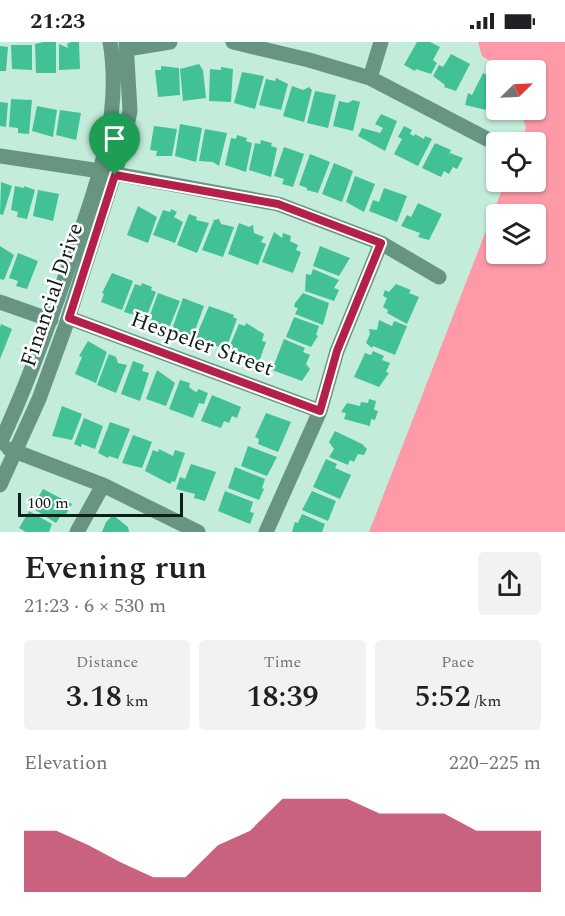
<!DOCTYPE html>
<html lang="en">
<head>
<meta charset="utf-8">
<style>
	body { margin:0; font-family:Spectral,serif; background:#f2f2f2; color:#202124; height:100vh; display:flex; flex-direction:column; font-size:22px; white-space:nowrap }
	* { box-sizing:border-box; margin:0 }
	p { font-size:20px; color:#757577 }
	.icon { flex:none; width:33px; height:33px; fill:none; stroke:currentColor; stroke-width:2; stroke-linecap:round; stroke-linejoin:round }
	.map { position:relative; height:490px; overflow:hidden }
	.side { display:flex; flex-direction:column; background:#fff; flex:1 }
	.side>* { flex:none }
	.needle { width:39px; rotate:66deg }
	.tools { position:absolute; left:486px; top:18px; display:grid; gap:12px }
	.tools a { display:grid; place-items:center; width:60px; height:60px; border-radius:6px; background:#fff; box-shadow:0 2px 4px #0004; font-size:30px }
	.scale { position:absolute; left:18px; bottom:15px; width:165px; box-sizing:border-box; padding-left:6px; border:3px solid #101f19; border-top:0; font-size:16px; line-height:21px; white-space:nowrap; color:#101f19; -webkit-text-stroke:4px #fff; paint-order:stroke }
	.pin { position:absolute; display:grid; place-items:center; width:51px; height:51px; color:#fff; margin:-62px -26px; border-radius:50% 50% 50% 0; rotate:-45deg; box-shadow:0 0 6px #0007 }
	.pin .icon { rotate:45deg }
	.round { display:grid; place-items:center; flex:none; width:63px; height:63px; border-radius:6px; background:#f2f2f2 }
	.head { display:flex; align-items:center; justify-content:space-between; height:102px; padding:0 24px }
	h1 { font-size:33px; font-weight:600; line-height:45px }
	.figures { display:grid; grid-template-columns:repeat(3,1fr); gap:9px; height:102px; padding:6px 24px }
	.figures div { display:grid; align-content:center; border-radius:6px; background:#f2f2f2; text-align:center }
	.figures b { font-size:30px; font-weight:600 }
	.figures small { font-size:16px; font-weight:400 }
	.figures p { font-size:16px }
	.chart { height:168px; padding:12px 24px }
	.chart p { display:flex; justify-content:space-between }
	.chart svg { width:100%; height:108px; margin-top:6px; fill:#b32149; opacity:.7 }
	.status { display:flex; justify-content:space-between; align-items:center; height:42px; padding:0 30px; background:#fff; direction:ltr }
	.status svg { height:16px; fill:currentColor }
	.map>svg:first-child { display:block }
	.green { fill:#fe9aa7; fill-rule:evenodd }
	.building { fill:#42c196 }
	.lines { fill:none; stroke-linecap:round; stroke-linejoin:round }
	.minor { stroke:#679582; stroke-width:15 }
	.route-casing { stroke:#fff; stroke-width:12 }
	.route { stroke:#b32149; stroke-width:8 }
	.labels { text-anchor:middle; dominant-baseline:central; stroke-width:5; stroke-linejoin:round; paint-order:stroke }
	.street-label { font-size:22px; fill:#101f19; stroke:#fff }
</style>
</head>
<body>
<div class="status"><b>21:23</b><svg viewBox="0 0 49 12"><path d="M0 12V9h3v3zM5 12V6h3v6zM10 12V3h3v9zM15 12V0h3v12zM26 1h20v11H26zM47 4h2v5h-2z"/></svg></div>
<div class="map">
<svg width="565" height="490" viewBox="0 0 565 490">
	<rect width="100%" height="100%" fill="#c4ecda"/>
	<path class="green" d="M478,0H565V490H369L505,140H536V100H521L526,85L520,68H536V28H503L482,14ZM496,172H536V212H496Z"/>
	<path class="building" d="M44,0H56V31H36L35,2Z
		M71,0H79L80,27L59,28V2L68,6L67,2Z
		M417,0H430L440,5L433,18L437,21L431,32L416,27L415,29L404,23Z
		M11,3H32V28L12,27Z
		M0,4L8,5L6,29H0Z
		M451,12L470,22L456,49L444,45L445,43L433,34L439,23L443,25Z
		M199,22L203,28L206,56L183,59L180,27Z
		M161,24L179,26L180,53L158,55L155,28H161Z
		M221,25L233,27L231,60L209,59L210,27L221,28Z
		M242,30L264,34L255,67L234,61Z
		M483,31L496,38L495,70L465,63L468,51L472,53Z
		M276,36L288,42L281,68L259,63L266,37L275,39Z
		M292,44L303,48L309,45L312,48L304,80L283,74Z
		M315,49L336,53L328,86L307,81Z
		M11,57L32,58L29,92L18,91V86L9,85Z
		M353,58L360,60L353,89L333,84L339,59L348,61Z
		M0,60L8,61L6,85L0,84Z
		M37,64L57,68L53,95L32,89Z
		M60,68L81,71L76,98L56,93Z
		M381,72L397,79L385,109L358,94L362,86L380,91L383,86L375,82Z
		M180,82L202,86L196,120L175,114Z
		M154,84L177,87L172,114H156L157,109L150,108Z
		M404,84L412,88L410,92L414,94L415,92L424,97L425,94L432,97L418,124L394,112L402,97L398,95Z
		M205,87L227,91L219,124L213,120L199,119Z
		M237,93L247,96L246,99L252,101L246,130L225,123L231,96L236,97Z
		M261,98L272,101L271,104L277,106L271,135L249,128L255,101L260,102Z
		M435,101L451,108L447,117L450,111L463,116L457,127L453,125L449,132L444,129L441,135L422,126Z
		M284,105L304,112L293,145L282,142L284,137L274,134Z
		M310,112L330,120L318,151L307,148V146L299,143Z
		M334,121L353,129L342,160L322,152Z
		M355,134L375,142L364,170L346,160Z
		M1,140L12,144L3,173L0,172Z
		M15,144L24,146V144L35,148L27,177L17,175L18,170L11,168Z
		M384,146L407,154L397,180L369,169L373,158L379,160Z
		M38,148L59,152L53,179L33,174Z
		M418,161L442,172L429,198L418,195L420,191L401,184L407,173L411,175Z
		M138,164L157,175L148,201L127,193Z
		M171,167L177,170L174,175L183,180L175,201L153,193L163,168L170,170Z
		M189,172L197,175L196,178L209,181L197,211L177,203Z
		M219,177L221,182L234,185L223,215L202,208L214,178Z
		M239,181L249,185L253,183L254,191L264,195L261,200L266,202L258,223L228,212Z
		M274,190L282,196L283,191L291,194L290,199L298,203L296,208L301,210L293,231L262,220Z
		M0,204L14,213L4,238L0,237Z
		M320,204L350,216L339,234L313,224Z
		M18,211L38,219L27,247L16,244L18,239L9,236Z
		M313,227L339,238L334,246L339,248L334,259L305,249L306,232L311,233Z
		M112,231L133,239L122,268L101,260L104,252L102,251Z
		M142,241L152,245L151,248L156,250L146,276L124,270L135,242L141,244Z
		M396,242L411,248L409,251L419,255L407,282L387,271L388,268L383,265L387,256L383,254L385,248L389,250Z
		M158,251L180,259L170,284L161,281L160,284L149,276Z
		M303,251L329,261L323,283L295,272L298,266L294,265L295,261Z
		M183,256L204,264L193,294L172,287Z
		M209,264L234,273L233,275L237,277L226,307L195,297Z
		M294,275L319,284L316,293L318,294L311,305L286,295Z
		M379,278L392,284L394,279L407,284L395,313L373,304L372,306L366,301L370,292L369,287L377,288Z
		M246,281L264,292L262,299L266,300L259,320L228,308L239,282L245,284Z
		M1,282L12,287L0,317V285Z
		M284,297L305,306L303,310L310,313L306,322L310,327L302,339L272,328Z
		M88,299L107,310L96,341L75,332L82,315L79,314Z
		M373,309L384,314L382,318L390,321L386,330L389,331L379,345L354,335L365,311L371,313Z
		M109,312L116,315L118,321L127,323L116,351L97,343Z
		M133,319L144,323L142,329L149,331L140,359L121,352Z
		M157,328L175,341L166,364L146,357Z
		M180,338L190,341L189,345L194,349L197,350L198,347L208,351L204,362L199,361L193,376L169,367Z
		M212,353L241,365L237,376L232,374L229,381L224,379L221,386L201,379Z
		M369,357L376,359L374,368L378,369L375,378L371,377L370,384L344,377L346,371L341,370L347,361L360,364L361,360L368,361Z
		M62,364L82,372L72,398L52,394Z
		M266,371L291,380L278,410L258,402L259,397L255,395Z
		M84,376L103,384L95,407L82,402L81,405L74,402Z
		M110,380L130,387L118,417L109,414L108,416L98,411Z
		M335,389L362,402L367,407L364,413L358,412L354,420L350,418L348,423L329,415L334,407L329,400Z
		M133,393L152,400L142,426L122,421Z
		M248,404L277,415L267,434L241,424Z
		M159,407L173,414L175,408L185,411L175,440L172,439L170,442L145,429L153,408L158,410Z
		M326,417L337,422L335,426L351,433L340,457L313,445Z
		M191,422L216,430L205,459L194,456L195,452L176,447L180,435L185,437Z
		M235,425L265,437L262,446L264,447L259,458L228,446Z
		M43,447L72,462L65,474L62,472L56,481L32,466Z
		M225,449L253,460L250,470L254,471L250,482L218,469Z
		M312,449L336,459L328,479L302,468Z
		M29,469L52,482L49,490H26L19,486Z
		M302,472L325,482L322,490H292L295,480L298,481Z
		M113,473L128,485L129,490H102L106,480Z"/>
	<g class="lines">
		<path class="minor" d="M233,0L309,18L370,36L487,97
			M127,7L170,0
			M370,36L381,0
			M0,114L100,129L278,162L381,201L439,235
			M0,260L51,278
			M69,276L320,369
			M0,401C28,342 50,280 71,218C95,147 123,77 110,0
			M9,407L103,443L198,490
			M0,443L39,357L66,283L123,105L130,69L126,0
			M77,490L103,443
			M266,490L320,369L337,309L381,201"/>
	</g>
	<g class="lines">
		<g class="route-casing">
			<path id="route" d="M115,133L278,162L381,201L337,309L320,369L69,276Z"/>
		</g>
		<use href="#route" class="route"/>
	</g>
	<g class="labels">
		<g class="street-label">
			<text transform="translate(52 253) rotate(-71)">Financial Drive</text>
			<text transform="translate(202 302) rotate(20)">Hespeler Street</text>
		</g>
	</g>
</svg>
<div class="tools">
<a><svg class="needle" viewBox="-14 -14 28 28"><path d="M0-13l5 13h-10z" fill="#e53935"/><path d="M0 13l5-13h-10z" fill="#757577"/></svg></a>
<a><svg class="icon" aria-label="locate" viewBox="0 0 24 24"><circle cx="12" cy="12" r="6"/><path d="M12 2v4M12 18v4M2 12h4M18 12h4"/></svg></a>
<a><svg class="icon" aria-label="layers" viewBox="0 0 24 24"><path d="M12 4l9 5-9 5-9-5zM3 14l9 5 9-5"/></svg></a>
</div>
<div class="scale">100 m</div>
<div class="pin" style="left:115px;top:133px;background:#1e9e55"><svg class="icon" aria-label="arrive" viewBox="0 0 24 24"><path d="M6 21V4h12l-3 4 3 4H6"/></svg></div>
</div>
<section class="side">
<div class="head"><div><h1>Evening run</h1><p>21:23 · 6 × 530 m</p></div><a class="round"><svg class="icon" aria-label="share" viewBox="0 0 24 24"><path d="M12 15V3M7 8l5-5 5 5M5 13v7h14v-7"/></svg></a></div>
<div class="figures">
<div><p>Distance</p><b>3.18<small> km</small></b></div>
<div><p>Time</p><b>18:39</b></div>
<div><p>Pace</p><b>5:52<small> /km</small></b></div>
</div>
<div class="chart"><p><span>Elevation</span>220–225 m</p>
<svg viewBox="0 0 160 44" preserveAspectRatio="none"><path d="M0 44V19L10 19L20 25L30 32L40 38L50 38L60 25L70 19L80 6L90 6L100 6L110 12L120 12L130 12L140 19L150 19L160 19V44z"/></svg>
</div>
</section>
</body>
</html>
